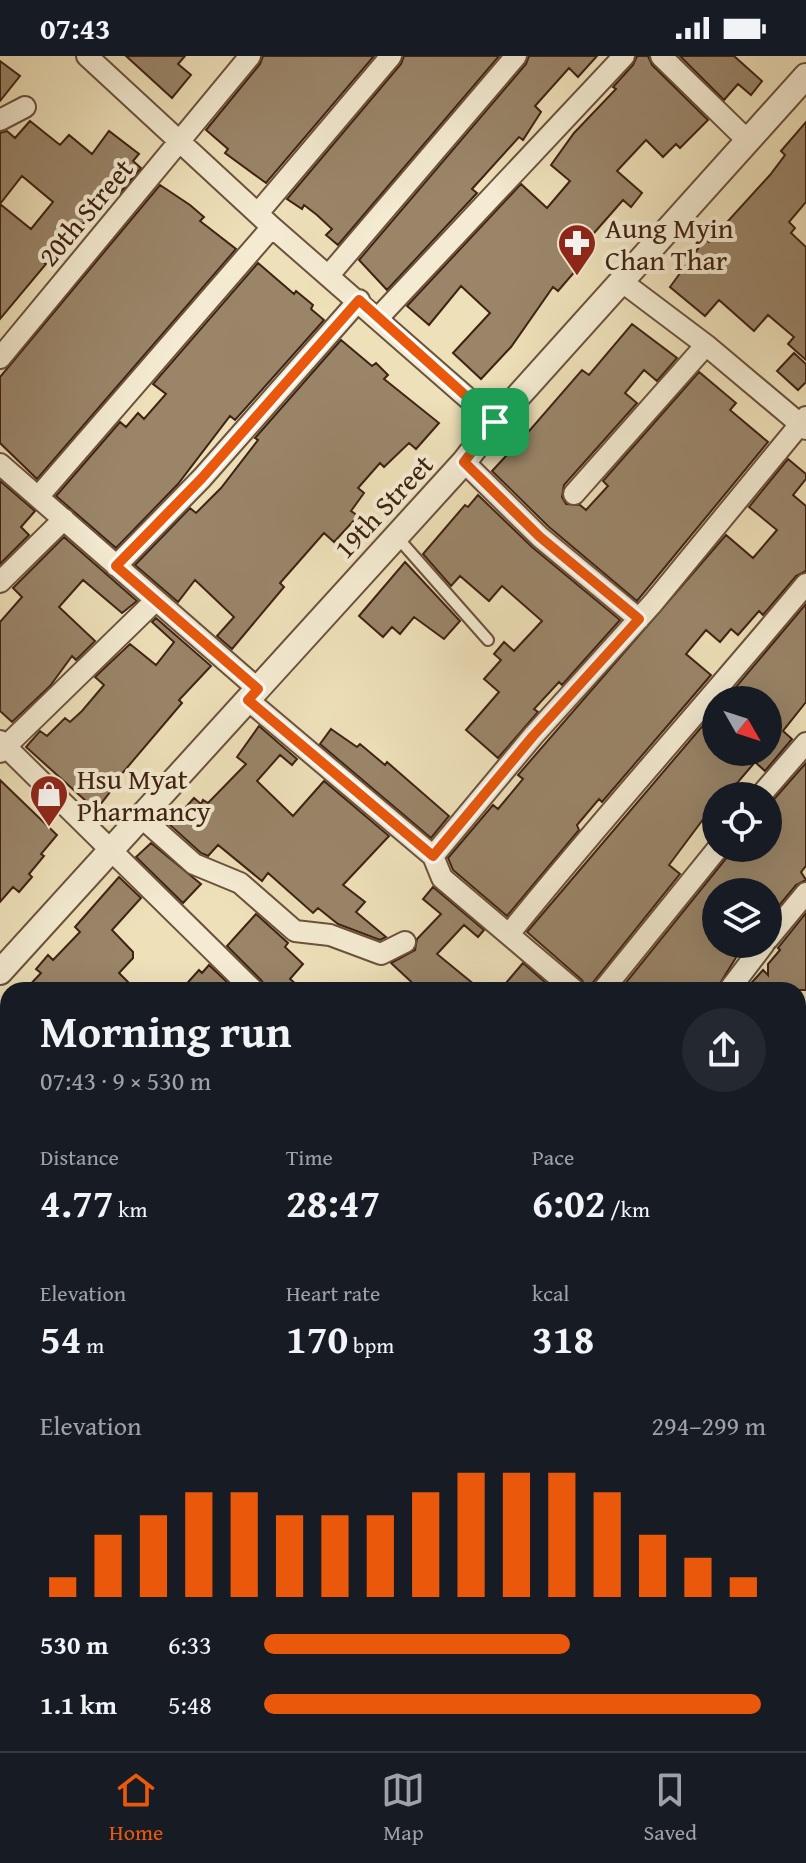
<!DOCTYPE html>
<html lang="en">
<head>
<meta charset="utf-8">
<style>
	body { margin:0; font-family:"Gentium Book Plus",serif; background:#242831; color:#f1f3f6; height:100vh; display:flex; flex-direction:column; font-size:30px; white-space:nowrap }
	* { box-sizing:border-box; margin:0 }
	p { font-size:26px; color:#9ea1a6 }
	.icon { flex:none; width:44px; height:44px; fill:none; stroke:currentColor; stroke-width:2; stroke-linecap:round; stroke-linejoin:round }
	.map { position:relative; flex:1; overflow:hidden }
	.drawer { position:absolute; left:0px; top:926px; width:806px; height:770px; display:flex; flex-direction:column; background:#171b24; border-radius:24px 24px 0 0; box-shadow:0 8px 32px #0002 }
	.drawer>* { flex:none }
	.needle { width:52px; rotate:129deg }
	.controls { position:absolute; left:702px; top:630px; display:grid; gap:16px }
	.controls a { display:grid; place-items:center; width:80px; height:80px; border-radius:50%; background:#171b24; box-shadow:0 8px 32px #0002; font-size:40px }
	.pin { position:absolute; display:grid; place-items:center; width:68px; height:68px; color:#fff; margin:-34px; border-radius:16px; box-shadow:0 4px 12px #0006 }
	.round { display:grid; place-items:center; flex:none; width:84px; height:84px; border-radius:42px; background:#242831 }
	.summary { display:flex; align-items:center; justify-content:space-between; height:136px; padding:0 40px }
	h1 { font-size:44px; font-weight:700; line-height:60px }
	.metrics { display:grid; grid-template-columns:repeat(3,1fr); gap:12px; height:136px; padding:8px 40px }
	.metrics div { display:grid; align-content:center }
	.metrics b { font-size:40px; font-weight:700 }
	.metrics small { font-size:22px; font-weight:400 }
	.metrics p { font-size:22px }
	.chart { height:224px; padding:16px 40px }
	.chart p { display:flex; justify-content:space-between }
	.chart svg { width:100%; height:144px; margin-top:8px; stroke:#ea580c; stroke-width:6 }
	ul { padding:0 40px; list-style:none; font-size:26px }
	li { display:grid; grid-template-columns:128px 96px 1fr; align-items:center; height:60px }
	li i { height:20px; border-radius:10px; background:#ea580c }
	.status { display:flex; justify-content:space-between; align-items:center; height:56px; padding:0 40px; background:#171b24; direction:ltr }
	.status svg { height:22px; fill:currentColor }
	.tabs { display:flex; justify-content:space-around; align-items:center; height:112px; border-top:2px solid #363941; background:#171b24; font-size:22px; color:#9ea1a6 }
	.tabs a { display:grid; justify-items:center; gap:4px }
	.tabs .active { color:#ea580c }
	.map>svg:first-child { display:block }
	.building { fill:#9a8569; stroke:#3f2212; stroke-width:2; fill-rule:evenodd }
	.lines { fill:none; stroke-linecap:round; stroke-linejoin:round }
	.service-casing { stroke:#6b523c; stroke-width:14 }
	.minor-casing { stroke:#6b523c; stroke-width:24 }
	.tertiary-casing { stroke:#6b523c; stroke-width:28 }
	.service { stroke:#f4ebd2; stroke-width:10 }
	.minor { stroke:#f4ebd2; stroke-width:20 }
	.tertiary { stroke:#f4ebd2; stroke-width:24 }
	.route-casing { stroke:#fff; stroke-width:16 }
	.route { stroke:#ea580c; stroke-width:10 }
	.labels { text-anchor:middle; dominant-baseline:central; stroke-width:8; stroke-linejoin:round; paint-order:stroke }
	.street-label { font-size:28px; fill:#3f2212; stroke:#f4ebd2 }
	.poi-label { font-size:28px; fill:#3f2212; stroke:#f4ebd2; text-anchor:start }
</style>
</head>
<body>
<div class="status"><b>07:43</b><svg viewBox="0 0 49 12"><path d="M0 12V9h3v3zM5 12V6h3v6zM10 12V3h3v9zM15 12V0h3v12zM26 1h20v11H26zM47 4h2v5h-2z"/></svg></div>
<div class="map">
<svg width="806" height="1695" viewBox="0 0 806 1695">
	<rect width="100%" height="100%" fill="#eee0b9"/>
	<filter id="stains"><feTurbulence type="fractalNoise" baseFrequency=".0025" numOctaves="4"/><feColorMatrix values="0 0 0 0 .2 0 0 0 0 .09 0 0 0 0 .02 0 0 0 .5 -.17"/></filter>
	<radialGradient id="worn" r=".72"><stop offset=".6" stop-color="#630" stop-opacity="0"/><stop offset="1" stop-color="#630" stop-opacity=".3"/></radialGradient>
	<path class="building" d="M126,0H185L178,8L191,19L172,42Z
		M263,0H374L266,127L225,97L228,93L206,74L260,8Z
		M404,0H499L338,189L326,179L332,173L317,159L304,149L302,153L287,143L401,8Z
		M529,0H597L578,21L569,12L535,50L541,56L523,84L519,81L472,133L477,137L387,234L359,204L526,8Z
		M637,0H648L652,9L708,64L680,92L676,88L663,101L646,84L617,115L642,137L631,151L623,144L587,185L595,192L558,235L553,231L511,291L481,323L453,297L490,257L461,230L429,269L407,250L521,128L547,152L570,125L551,109L574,77L616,33L613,31L633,9Z
		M680,0H734L762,25L751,39L738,28L724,44Z
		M0,5L20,20L0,45Z
		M30,65L60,89L69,79L92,98L109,75L139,98L133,105L141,112L120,137L113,131L78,174L72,169L42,205L46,208L0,263V77L7,75L15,82ZM22,120L53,146L31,173L0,148Z
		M806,66V146L789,166L795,172L791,177L806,191V304L788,288L794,281L768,259L754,275L719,244L705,260L670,231L705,183L709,186L770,119L785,99L781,95Z
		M160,129L190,149L204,161L200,165L236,193L37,423L0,387V321Z
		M258,207L294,238L296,235L313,249L311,253L324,264L235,364L230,360L178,428L116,492L56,440L120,366L126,371L138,357L144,363L166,338L153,328Z
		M632,268L677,302L657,325L644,314L625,337L637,347L564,429L562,441L566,448L580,449L586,454L608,430L603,425L699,316L736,347L730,354L768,386L637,545L549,471L492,415L506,400L501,396L516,375L524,381L582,314L589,319Z
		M341,284L372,310L376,307L388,319L384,323L439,367L416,393L409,387L384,411L380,407L358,432L364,437L351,455L358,460L334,486L324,477L280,527L284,531L232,593L217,580L234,561L195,524L178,546L135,509L190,452L196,457L221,432L258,384L255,382Z
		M794,297L806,308V326L798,334L777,315Z
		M788,403L806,418V423L793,439L806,450V515L796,520L763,559L759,555L738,579L731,573L720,586L706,574L686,598L711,619L602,746L599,743L577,769L579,774L507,860L453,814L448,802L493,749L498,753L523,723L518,719L726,479L753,502L777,474L749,451Z
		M0,425L35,455L21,471L29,479L0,508Z
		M478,439L532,491L620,564L562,629L559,626L534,653L538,656L498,702L466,674L499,636L484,623L501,604L494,598L504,586L514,595L542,565L502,530L489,545L460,520L451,530L423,498L465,449L468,451Z
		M64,481L137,545L122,557L83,524L59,551L95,585L76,604L72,600L50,630L12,666L0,655V566L22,541L13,532Z
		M405,506L460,565L444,583L414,561L400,578L392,571L383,581L359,560Z
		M806,548V646L783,675L792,683L765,715L755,706L726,740H716V746L669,809L680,818L587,934L582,924L527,876L716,654V696H768V644H725Z
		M156,562L211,610L179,644L182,647L108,734L110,736L96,754L26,691L40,675L47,680L65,662L70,666L82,655L104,629L95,621L130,588L156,609L174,586L152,566Z
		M259,670L297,703L292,709L280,699L257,725L293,760L324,725L389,780L343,829L365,846L356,856L386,881L380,884L338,868L318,852L313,857L268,817L262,825L218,789L208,800L201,797L170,769L194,742L201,748L203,744L208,747L246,708L237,701Z
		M331,673L357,691L360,688L385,709L387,706L449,760L431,782L320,688Z
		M806,707V810L801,816L806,824L796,829L768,863V836H716V888H731L740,895L716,934H620L728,800L731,792H768V750Z
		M0,724L57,779L41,798L44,800L29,818L32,821L19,836L13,831L0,846Z
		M151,787L201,828L183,847L136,801Z
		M119,821L141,842L112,874L133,896V902L119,917L136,934H25L41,917L36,913L48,899L53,904L80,876L75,871Z
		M433,831L484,874L478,881L464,869L437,898L481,934H420L391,907L415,894L417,883L441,858L423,843Z
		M806,857V934H745L763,914L768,919V908L780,894L778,892Z
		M256,858L288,887L285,891L303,908L290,923L303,934H266L262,925L227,890Z
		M523,907L554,934H500Z
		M209,909L227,926L221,934H181L199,914L202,917Z"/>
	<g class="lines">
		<g class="service-casing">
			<path id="service" d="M397,481L488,584"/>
		</g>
		<g class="minor-casing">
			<path id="minor" d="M87,0L272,171L495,366
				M661,0L747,84
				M0,64L25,51
				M258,157L391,0
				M329,219L516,0
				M621,225L706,289L806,373
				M378,262L624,0
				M0,302L250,0
				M464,406L540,481L639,563
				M0,408L258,633
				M574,438L706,289
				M38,441L272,171
				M116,510L202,422L359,244
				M0,526L64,463
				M248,644L433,800L442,822L574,934
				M0,685L253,934
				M0,696L156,544
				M760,740L806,687
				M140,760L194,808L240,827L295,875L330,879L381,898L405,886
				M433,800L533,680L653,547L806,361
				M509,878C605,759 708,646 806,528
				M768,883L806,837
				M603,934L718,792
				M729,934L764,888
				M0,1022L8,1029
				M798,1046L806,1038
				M798,1366L806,1357
				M798,1456L806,1464
				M0,1513L8,1520
				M798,1583L806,1591
				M798,1657L806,1648
				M63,1688L71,1695
				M269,1688L275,1695
				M177,1695L184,1688
				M761,1695L768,1688"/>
		</g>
		<g class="tertiary-casing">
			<path id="tertiary" d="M0,916L464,406L495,366L806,20"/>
		</g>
		<use href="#service" class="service"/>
		<use href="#minor" class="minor"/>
		<use href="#tertiary" class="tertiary"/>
	</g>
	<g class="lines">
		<g class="route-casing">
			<path id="route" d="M359,244L495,366L464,406L540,481L639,563L533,680L433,800L248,644L258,633L116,510L202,422Z"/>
		</g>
		<use href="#route" class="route"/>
	</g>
	<defs>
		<g id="pharmacy-pin" transform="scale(2)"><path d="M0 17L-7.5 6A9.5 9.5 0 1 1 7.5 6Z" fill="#8f2418" stroke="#f4ebd2"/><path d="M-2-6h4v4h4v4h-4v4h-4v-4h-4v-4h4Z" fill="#fff"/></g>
		<g id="shop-pin" transform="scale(2)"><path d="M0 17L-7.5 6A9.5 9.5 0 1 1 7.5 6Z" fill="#8f2418" stroke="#f4ebd2"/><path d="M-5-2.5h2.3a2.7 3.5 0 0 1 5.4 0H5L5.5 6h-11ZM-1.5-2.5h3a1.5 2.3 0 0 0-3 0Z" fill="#fff"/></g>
	</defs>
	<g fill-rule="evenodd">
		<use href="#pharmacy-pin" x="577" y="187"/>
		<use href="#shop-pin" x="49" y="738"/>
	</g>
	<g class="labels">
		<g class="street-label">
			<text transform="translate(85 156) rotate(-50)">20th Street</text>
			<text transform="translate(383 450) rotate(-47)">19th Street</text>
		</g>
		<g class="poi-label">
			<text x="605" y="171">Aung Myin<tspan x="605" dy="32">Chan Thar</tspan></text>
			<text x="77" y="722">Hsu Myat<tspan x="77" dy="32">Pharmancy</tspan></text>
		</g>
	</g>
	<rect width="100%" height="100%" filter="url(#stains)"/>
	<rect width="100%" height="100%" fill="url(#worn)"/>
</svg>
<div class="controls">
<a><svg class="needle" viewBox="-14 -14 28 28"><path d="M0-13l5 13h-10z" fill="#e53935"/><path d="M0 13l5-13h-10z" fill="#9ea1a6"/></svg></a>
<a><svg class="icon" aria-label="locate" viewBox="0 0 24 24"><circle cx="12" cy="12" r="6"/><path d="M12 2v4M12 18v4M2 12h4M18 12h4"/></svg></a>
<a><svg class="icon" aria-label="layers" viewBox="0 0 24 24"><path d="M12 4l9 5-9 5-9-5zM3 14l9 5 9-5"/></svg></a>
</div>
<div class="pin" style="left:495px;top:366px;background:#1e9e55"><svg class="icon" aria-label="arrive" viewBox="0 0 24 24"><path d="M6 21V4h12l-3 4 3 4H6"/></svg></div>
<section class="drawer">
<div class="summary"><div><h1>Morning run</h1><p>07:43 · 9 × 530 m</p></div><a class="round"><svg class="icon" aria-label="share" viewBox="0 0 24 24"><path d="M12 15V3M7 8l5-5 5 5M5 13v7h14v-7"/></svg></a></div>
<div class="metrics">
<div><p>Distance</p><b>4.77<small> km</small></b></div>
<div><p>Time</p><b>28:47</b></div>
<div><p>Pace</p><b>6:02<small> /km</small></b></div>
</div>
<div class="metrics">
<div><p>Elevation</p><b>54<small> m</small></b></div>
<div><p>Heart rate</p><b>170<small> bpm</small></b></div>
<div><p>kcal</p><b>318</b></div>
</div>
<div class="chart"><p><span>Elevation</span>294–299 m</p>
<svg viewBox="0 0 160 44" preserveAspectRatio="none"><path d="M5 44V38M15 44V25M25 44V19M35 44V12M45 44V12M55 44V19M65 44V19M75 44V19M85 44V12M95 44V6M105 44V6M115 44V6M125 44V12M135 44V25M145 44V32M155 44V38"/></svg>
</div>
<ul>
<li><b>530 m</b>6:33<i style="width:61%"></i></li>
<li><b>1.1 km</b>5:48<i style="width:99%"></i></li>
</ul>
</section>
</div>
<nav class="tabs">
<a class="active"><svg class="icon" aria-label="home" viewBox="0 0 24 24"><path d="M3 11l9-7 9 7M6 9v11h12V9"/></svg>Home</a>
<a><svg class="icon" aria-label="map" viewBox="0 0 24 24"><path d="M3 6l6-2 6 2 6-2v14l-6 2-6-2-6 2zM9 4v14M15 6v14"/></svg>Map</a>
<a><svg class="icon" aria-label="saved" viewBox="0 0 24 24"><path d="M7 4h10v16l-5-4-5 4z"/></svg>Saved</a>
</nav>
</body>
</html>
